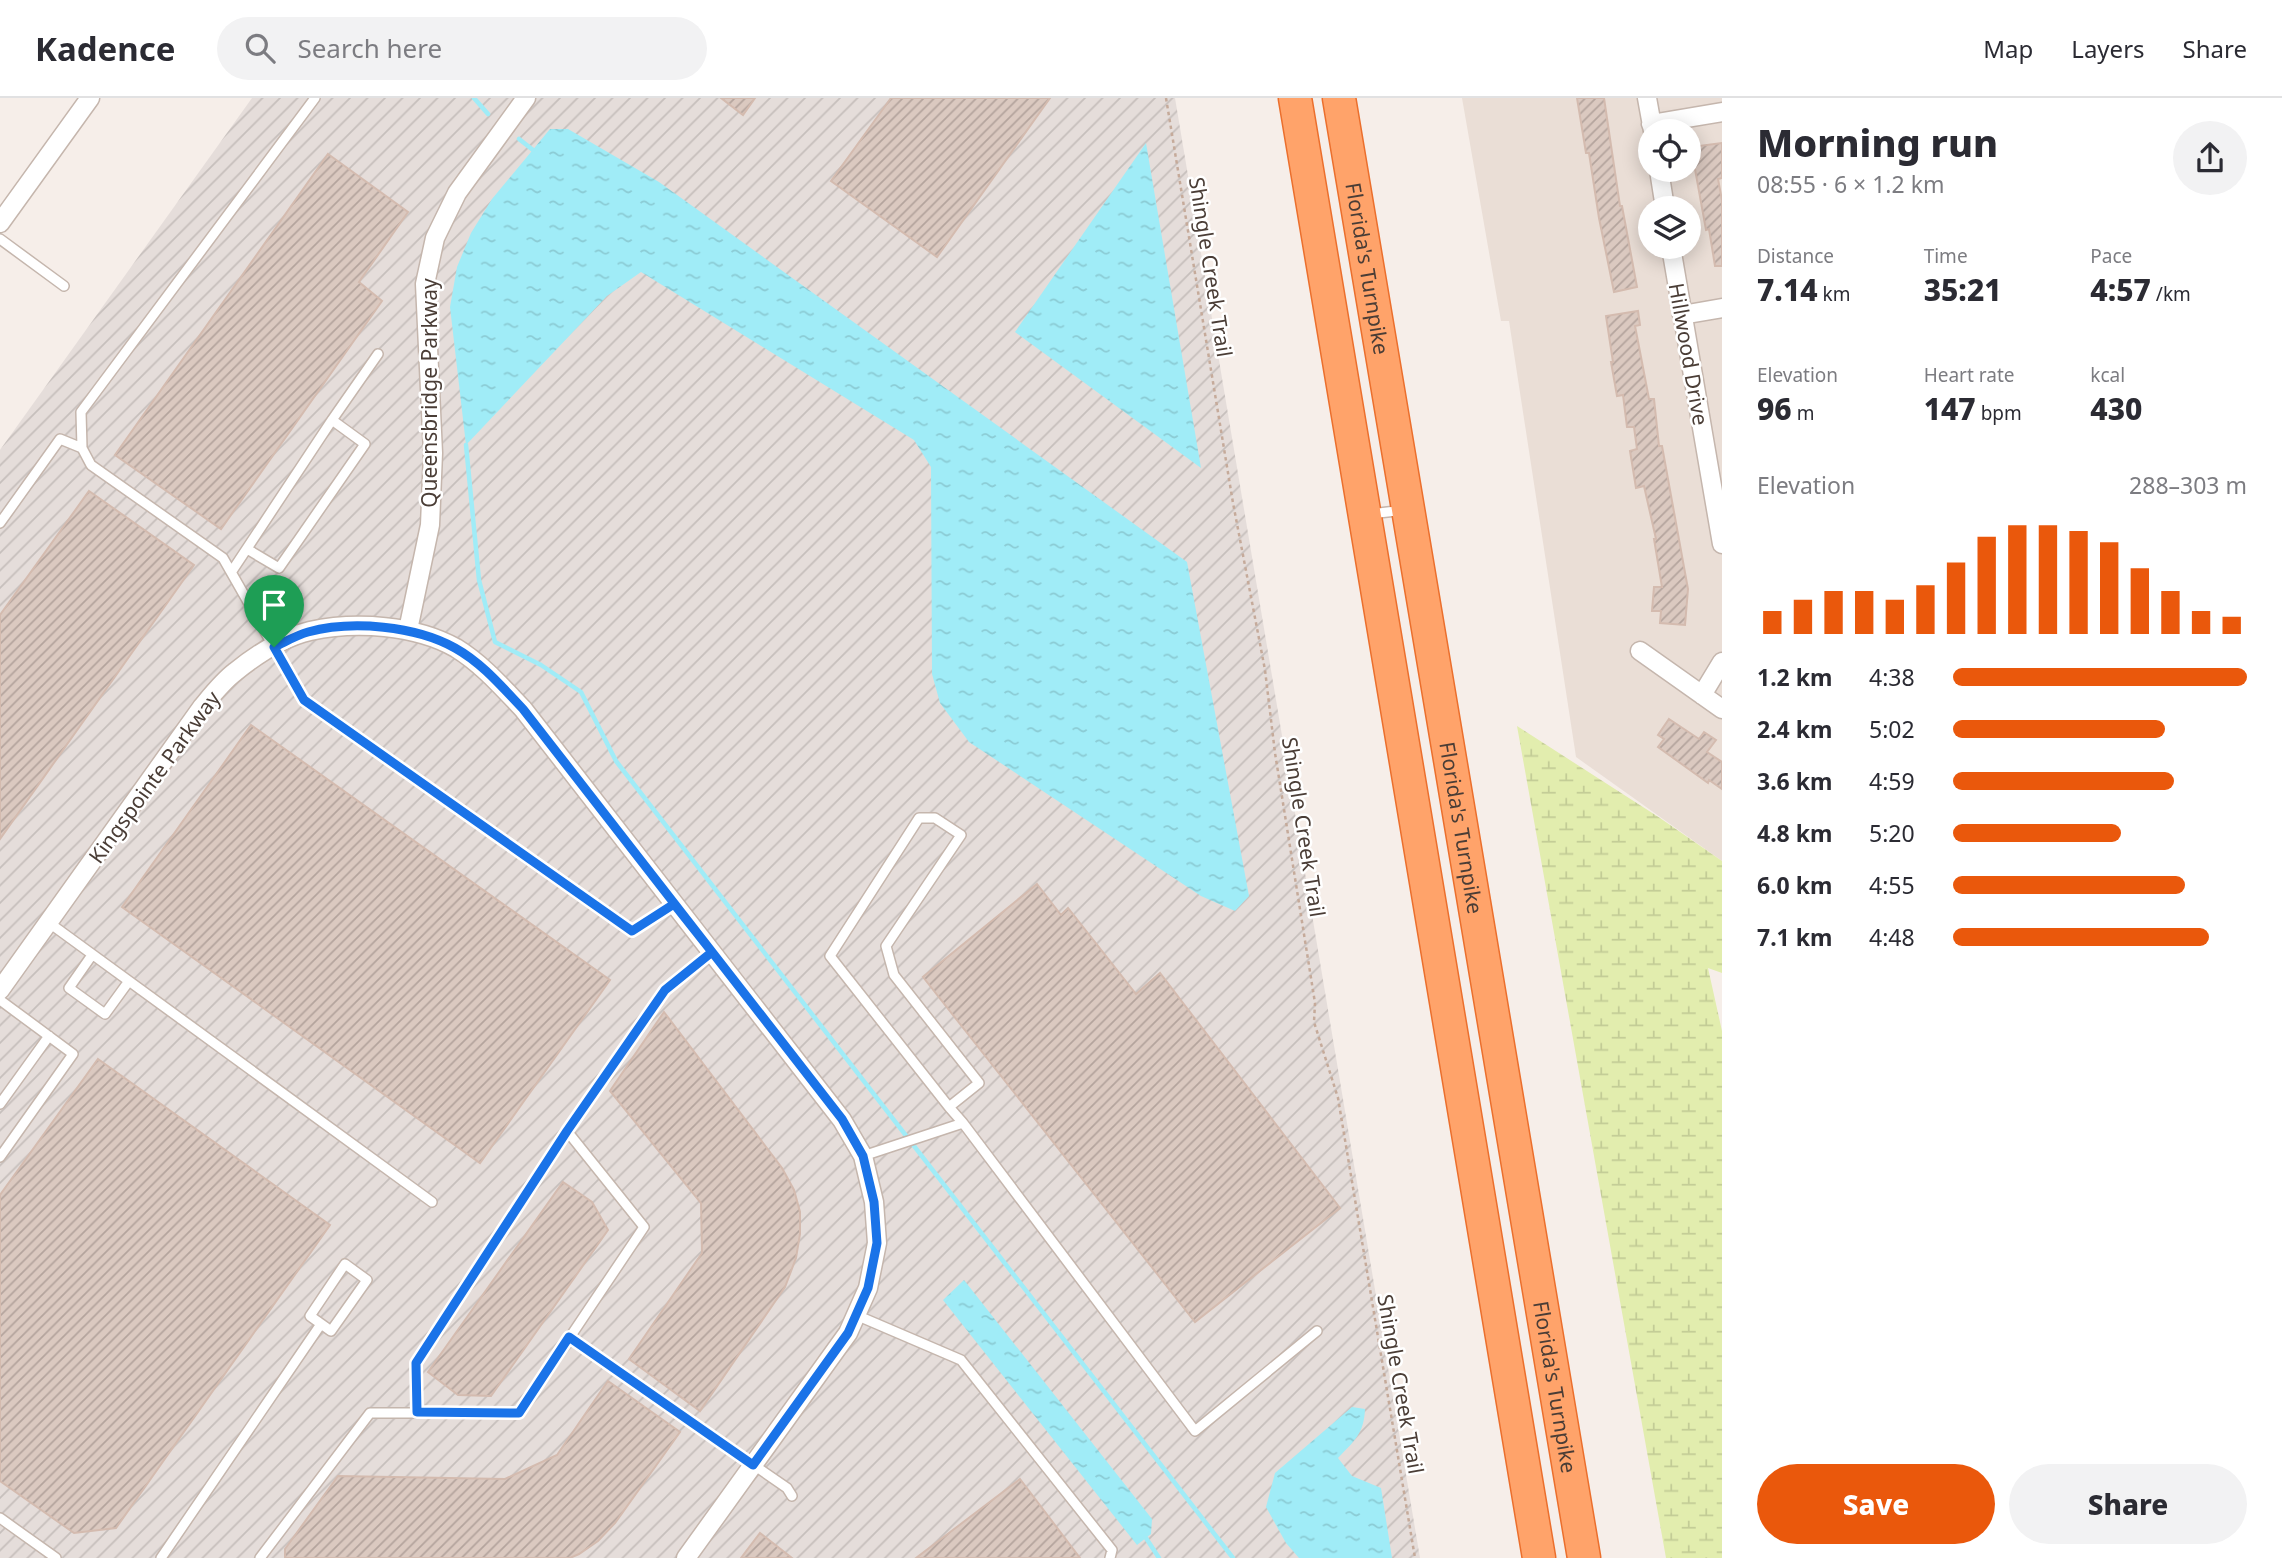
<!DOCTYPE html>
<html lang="en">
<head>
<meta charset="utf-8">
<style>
	body { margin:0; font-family:"Noto Sans",sans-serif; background:#f2f2f3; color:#2b2b33; height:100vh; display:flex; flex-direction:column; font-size:26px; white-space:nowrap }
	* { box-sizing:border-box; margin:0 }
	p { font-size:23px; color:#7c7c81 }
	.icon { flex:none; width:38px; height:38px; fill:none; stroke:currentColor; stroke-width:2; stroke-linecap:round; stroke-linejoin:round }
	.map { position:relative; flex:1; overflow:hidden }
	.side { display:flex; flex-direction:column; background:#fff; width:560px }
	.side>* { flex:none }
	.buttons { position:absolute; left:1638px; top:21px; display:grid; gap:14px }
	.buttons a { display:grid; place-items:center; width:63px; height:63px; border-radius:50%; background:#fff; box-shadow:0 4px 18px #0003; font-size:35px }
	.pin { position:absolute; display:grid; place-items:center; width:60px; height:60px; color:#fff; margin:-72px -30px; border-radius:50% 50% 50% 0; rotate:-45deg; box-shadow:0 0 7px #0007 }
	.pin .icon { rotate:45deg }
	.round { display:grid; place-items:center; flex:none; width:74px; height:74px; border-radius:37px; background:#f2f2f3 }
	.summary { display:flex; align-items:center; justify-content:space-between; height:119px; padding:0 35px }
	h1 { font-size:38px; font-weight:800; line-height:52px }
	.metrics { display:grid; grid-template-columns:repeat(3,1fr); gap:10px; height:119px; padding:7px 35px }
	.metrics div { display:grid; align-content:center }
	.metrics b { font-size:30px; font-weight:800 }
	.metrics small { font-size:19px; font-weight:400 }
	.metrics p { font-size:19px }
	.chart { height:196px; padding:14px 35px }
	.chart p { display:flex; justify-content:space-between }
	.chart svg { width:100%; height:126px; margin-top:7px; stroke:#ea580c; stroke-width:6 }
	.cta { display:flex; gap:14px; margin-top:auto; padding:14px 35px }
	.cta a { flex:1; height:80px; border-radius:42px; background:#ea580c; color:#fff; font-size:28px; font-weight:800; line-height:80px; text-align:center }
	.cta a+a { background:#f2f2f3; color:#2b2b33 }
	ul { padding:0 35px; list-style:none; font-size:23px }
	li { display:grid; grid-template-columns:112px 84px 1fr; align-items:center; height:52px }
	li i { height:18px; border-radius:9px; background:#ea580c }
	header { display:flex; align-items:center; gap:42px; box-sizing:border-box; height:98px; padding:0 35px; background:#fff; border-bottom:2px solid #e1e1e2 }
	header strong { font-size:33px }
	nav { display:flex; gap:38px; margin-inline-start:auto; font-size:24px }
	.search { width:490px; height:63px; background:#f2f2f3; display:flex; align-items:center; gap:18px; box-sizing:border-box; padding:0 24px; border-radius:38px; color:#7c7c81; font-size:26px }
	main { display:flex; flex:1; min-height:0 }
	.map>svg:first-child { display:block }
	.residential { fill:#eaded6; fill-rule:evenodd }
	.industrial { fill:url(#industrial-furrows) }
	.wetland { fill:url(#wetland-marsh) }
	.water { fill:url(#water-ripples) }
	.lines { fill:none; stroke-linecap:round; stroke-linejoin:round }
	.stream { stroke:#a0ecf7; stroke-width:4.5 }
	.building { fill:url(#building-hatch); stroke:#d4bbaf; stroke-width:2 }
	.lane-casing { stroke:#c5b6ad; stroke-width:12 }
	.street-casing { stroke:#c5b6ad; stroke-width:21 }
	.highway-casing { stroke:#eb6f2d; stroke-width:35 }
	.path { stroke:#c5aa9a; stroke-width:2.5; stroke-dasharray:3.5 3.5; stroke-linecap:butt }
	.lane { stroke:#fff; stroke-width:9 }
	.street { stroke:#fff; stroke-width:18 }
	.highway { stroke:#ffa36a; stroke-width:32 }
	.route-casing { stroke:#fff; stroke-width:14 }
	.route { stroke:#1a73e8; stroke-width:9 }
	.labels { text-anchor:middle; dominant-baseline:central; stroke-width:5; stroke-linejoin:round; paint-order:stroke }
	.street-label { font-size:21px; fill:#4a3d36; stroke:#fff }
</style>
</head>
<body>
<header>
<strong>Kadence</strong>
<div class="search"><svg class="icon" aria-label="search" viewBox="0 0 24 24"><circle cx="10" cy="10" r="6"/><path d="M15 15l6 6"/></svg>Search here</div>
<nav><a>Map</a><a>Layers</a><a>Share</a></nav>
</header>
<main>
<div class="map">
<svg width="1722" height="1460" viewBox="0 0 1722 1460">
	<defs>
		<pattern id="industrial-furrows" width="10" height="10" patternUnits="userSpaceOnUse" patternTransform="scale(1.75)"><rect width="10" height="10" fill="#e5ddda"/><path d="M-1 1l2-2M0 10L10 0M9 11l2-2" fill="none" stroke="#c6bfbc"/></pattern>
		<pattern id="wetland-marsh" width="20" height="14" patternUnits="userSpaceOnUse" patternTransform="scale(1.75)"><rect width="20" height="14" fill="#e2edae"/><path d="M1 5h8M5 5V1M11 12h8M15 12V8" fill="none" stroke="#c3cc96"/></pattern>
		<pattern id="water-ripples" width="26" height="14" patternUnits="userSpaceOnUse" patternTransform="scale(1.75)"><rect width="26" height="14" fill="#a0ecf7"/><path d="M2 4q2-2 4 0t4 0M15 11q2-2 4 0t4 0" fill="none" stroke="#8bcbd4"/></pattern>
		<pattern id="building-hatch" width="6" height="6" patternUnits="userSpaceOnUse" patternTransform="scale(1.75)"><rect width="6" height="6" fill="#dbc9c0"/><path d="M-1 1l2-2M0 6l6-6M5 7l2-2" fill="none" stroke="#b4a49d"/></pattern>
	</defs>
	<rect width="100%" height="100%" fill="#f6eee9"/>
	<path class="residential" d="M1462,0H1722V763L1576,659L1509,223H1501ZM1650,33H1689V72H1650ZM1650,110H1689V149H1650Z"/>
	<path class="industrial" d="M252,0H1175L1420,1460H0V352Z"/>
	<path class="wetland" d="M1517,628L1660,720L1722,763V875L1708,870L1722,933V1460H1666Z"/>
	<path class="water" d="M550,31H568L659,84L1187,464L1249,798L1235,813L1201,798L969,644L940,605L932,576L931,369L914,342L641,174L607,198L466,347L450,209L457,169L471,135L492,101Z
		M1146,45L1201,370L1015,234Z
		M964,1182L1152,1421L1151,1436L1137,1447L943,1202Z
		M1352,1309L1365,1311C1364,1336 1354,1343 1338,1360L1352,1378L1381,1390L1392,1460H1299L1286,1445L1266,1409L1275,1375Z"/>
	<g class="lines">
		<path class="stream" d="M474,0L488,16
			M519,41L533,52
			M466,347L479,482L495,544L541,567L581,594L616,663L1233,1460
			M1146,1440L1159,1460"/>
	</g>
	<path class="building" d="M721,0H755L743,17Z
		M891,0H1050L937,159L831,83Z
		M1577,0H1604L1620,108H1622L1637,189L1614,194L1599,120L1589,55H1586Z
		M1722,45V80L1718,81L1722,102V168H1715L1709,131L1706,132L1691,49Z
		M328,56L408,114L359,184L382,203L221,431L115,357Z
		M1638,213L1640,227L1635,228L1641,259L1649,301H1654L1659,348H1662L1688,491L1685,527L1660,525L1661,513H1652L1654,489H1662L1654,441H1656L1644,388L1636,390L1630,353L1637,351L1634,329H1627L1623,297L1617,298L1611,264H1613L1606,218Z
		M89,393L194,467L0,741V517Z
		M1669,621L1699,641L1704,634L1716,642L1707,654L1722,664V691L1709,682L1708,685L1658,649L1664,641L1658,637Z
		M251,627L610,882L480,1065L122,809Z
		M1037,786L1061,817L1068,810L1136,896L1160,875L1340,1110L1195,1224L923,879Z
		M664,914L782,1070L794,1092L800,1114V1136L796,1160L785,1189L700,1313L629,1261L702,1155L701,1105L610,993Z
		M98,961L330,1127L116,1430L74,1435L0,1383V1097Z
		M563,1084L592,1104L608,1132L491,1298L458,1297L428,1274Z
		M608,1283L680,1334L615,1425L598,1443L579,1456L570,1460H285V1451L338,1378L505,1381L557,1357Z
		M1020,1381L1080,1460H916Z
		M760,1435L792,1460H741Z"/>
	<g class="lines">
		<g class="lane-casing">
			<path id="lane" d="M315,0L81,314L82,350L91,367L223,460L304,602L632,833L674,806
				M0,141L64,188
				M1370,416L1405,412
				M0,425L60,341L82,350
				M247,451L279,470L365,346L332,322
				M232,473L332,322L378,256
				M48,824L432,1104
				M92,857L69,890L105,916L129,883
				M0,902L73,956L0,1059
				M0,1006L49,938
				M949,1009L979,985L894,877L886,848L961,737L935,720H919L830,858L949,1009L963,1025
				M863,1058L963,1025L1195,1333L1317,1233
				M345,1166L367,1182L331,1233L310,1218Z
				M856,1217L961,1262L1112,1452L1110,1460
				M569,1239L787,1390L792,1398
				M417,1315L416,1265L567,1033
				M0,1420L56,1460
				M161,1460L321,1226
				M260,1460L370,1315H519L644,1129L567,1033L665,892L712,854"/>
		</g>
		<g class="street-casing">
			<path id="street" d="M1647,0L1653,33
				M1651,26L1722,14
				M1659,72L1665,110
				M0,125L90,0
				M1671,149L1722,446
				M1682,217L1722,210
				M408,532L430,427L433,355L425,186L435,140L457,95L526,0
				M1640,553L1722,611
				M1702,597L1722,564
				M0,892L202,609C212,597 223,583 235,574C256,557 284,539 310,533C356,523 415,527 456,550C482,566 502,589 523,611L842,1022L863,1058L874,1104L877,1145L868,1190L848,1235L686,1460"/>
		</g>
		<g class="highway-casing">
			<g id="highway">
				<path d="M1295,0L1539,1460"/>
				<path id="s1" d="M1339,0L1584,1460"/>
			</g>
		</g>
		<path class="path" d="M1166,0L1233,405L1265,572L1275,655L1315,905L1314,924L1338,1000L1415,1460"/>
		<use href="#lane" class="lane"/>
		<use href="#street" class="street"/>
		<use href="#highway" class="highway"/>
	</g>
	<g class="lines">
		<g class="route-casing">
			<path id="route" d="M274,549L304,602L632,833L674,806L712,854L665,892L567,1033L416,1265L417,1314L519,1315L569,1239L753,1367L848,1235L868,1190L877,1145L874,1104L863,1058L842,1021L523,611C502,589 482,565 455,550C416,528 352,522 308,534C297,537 285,544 274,549"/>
		</g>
		<use href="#route" class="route"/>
	</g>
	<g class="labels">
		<g class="street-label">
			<text transform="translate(1211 169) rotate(81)">Shingle Creek Trail</text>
			<text stroke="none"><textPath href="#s1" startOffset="173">Florida's Turnpike</textPath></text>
			<text transform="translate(1689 256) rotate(80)">Hillwood Drive</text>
			<text transform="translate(429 295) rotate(-90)">Queensbridge Parkway</text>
			<text transform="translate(154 679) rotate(-54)">Kingspointe Parkway</text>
			<text transform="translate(1304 729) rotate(81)">Shingle Creek Trail</text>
			<text stroke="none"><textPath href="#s1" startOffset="740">Florida's Turnpike</textPath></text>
			<text transform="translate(1401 1286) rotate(80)">Shingle Creek Trail</text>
			<text stroke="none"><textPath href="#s1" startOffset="1307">Florida's Turnpike</textPath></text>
		</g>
	</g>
</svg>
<div class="buttons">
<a><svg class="icon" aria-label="locate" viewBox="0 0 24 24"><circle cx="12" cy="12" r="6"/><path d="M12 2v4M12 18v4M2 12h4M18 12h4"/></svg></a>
<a><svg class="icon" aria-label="layers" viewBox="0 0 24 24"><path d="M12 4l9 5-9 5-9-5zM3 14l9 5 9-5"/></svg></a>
</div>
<div class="pin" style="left:274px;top:549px;background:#1e9e55"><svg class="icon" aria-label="arrive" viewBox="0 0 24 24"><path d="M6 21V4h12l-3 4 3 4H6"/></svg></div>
</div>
<section class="side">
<div class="summary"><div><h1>Morning run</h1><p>08:55 · 6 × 1.2 km</p></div><a class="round"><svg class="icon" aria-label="share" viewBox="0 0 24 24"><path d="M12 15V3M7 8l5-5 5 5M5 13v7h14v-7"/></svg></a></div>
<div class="metrics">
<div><p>Distance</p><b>7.14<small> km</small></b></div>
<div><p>Time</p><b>35:21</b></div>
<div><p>Pace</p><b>4:57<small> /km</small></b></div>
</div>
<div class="metrics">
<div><p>Elevation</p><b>96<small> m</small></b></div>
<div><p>Heart rate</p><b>147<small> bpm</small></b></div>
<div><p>kcal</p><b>430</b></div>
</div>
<div class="chart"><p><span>Elevation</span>288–303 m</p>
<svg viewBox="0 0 160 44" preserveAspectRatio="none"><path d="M5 44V36M15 44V32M25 44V29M35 44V29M45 44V32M55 44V27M65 44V19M75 44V10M85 44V6M95 44V6M105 44V8M115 44V12M125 44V21M135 44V29M145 44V36M155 44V38"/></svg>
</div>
<ul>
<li><b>1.2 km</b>4:38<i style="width:100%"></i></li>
<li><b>2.4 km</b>5:02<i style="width:72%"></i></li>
<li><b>3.6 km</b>4:59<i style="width:75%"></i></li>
<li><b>4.8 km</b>5:20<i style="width:57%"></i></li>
<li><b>6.0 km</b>4:55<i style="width:79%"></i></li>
<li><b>7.1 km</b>4:48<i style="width:87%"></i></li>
</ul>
<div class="cta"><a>Save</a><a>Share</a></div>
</section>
</main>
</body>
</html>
